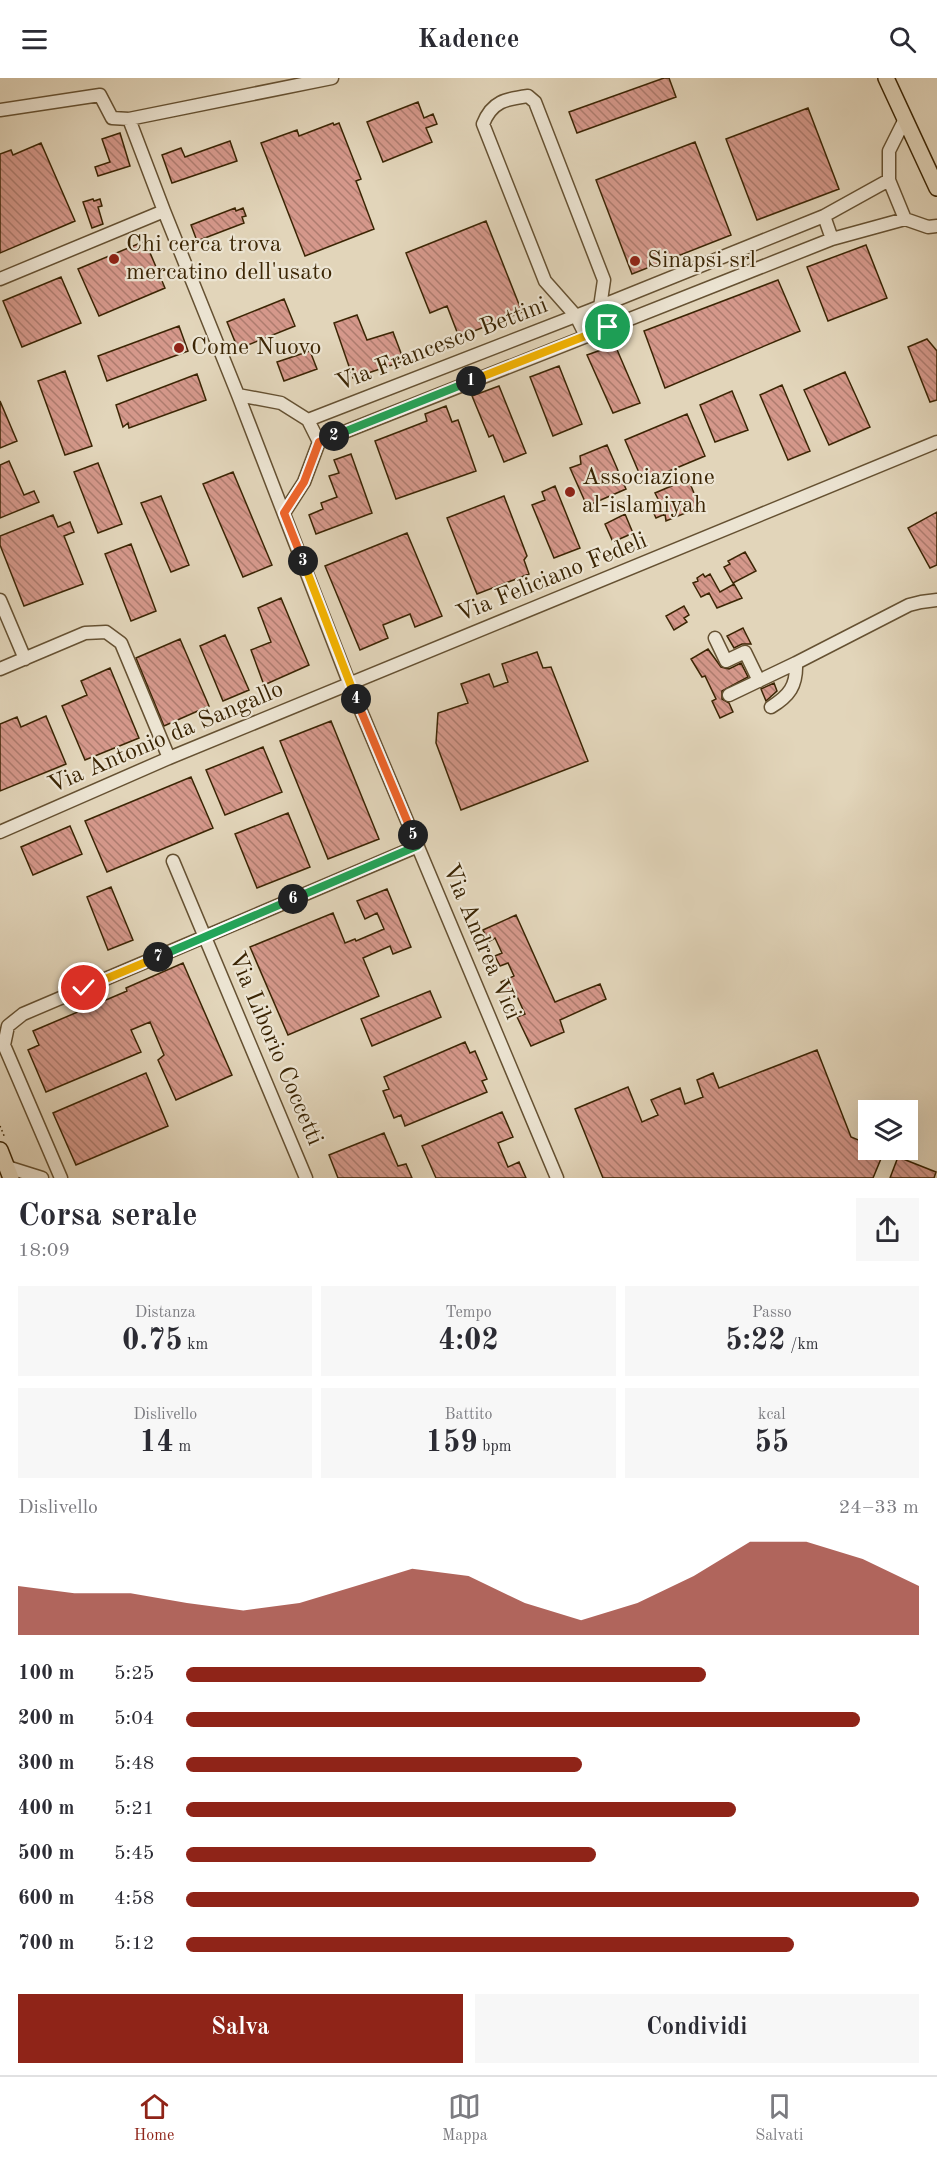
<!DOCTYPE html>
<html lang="it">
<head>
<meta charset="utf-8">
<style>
	body { margin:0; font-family:"Old Standard TT",serif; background:#f7f7f7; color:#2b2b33; height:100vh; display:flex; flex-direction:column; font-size:22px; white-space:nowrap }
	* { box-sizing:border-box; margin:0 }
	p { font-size:20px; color:#7c7c81 }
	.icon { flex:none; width:33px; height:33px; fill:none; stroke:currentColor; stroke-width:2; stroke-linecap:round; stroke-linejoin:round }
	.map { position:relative; height:1100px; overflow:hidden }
	.side { display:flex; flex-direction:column; background:#fff; flex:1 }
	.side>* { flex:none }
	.tools { position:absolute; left:858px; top:1022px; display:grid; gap:12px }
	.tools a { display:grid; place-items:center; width:60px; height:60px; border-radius:0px; background:#fff; box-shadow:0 6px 24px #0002; font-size:30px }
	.pin { position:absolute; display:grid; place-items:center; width:51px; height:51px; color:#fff; margin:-26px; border:3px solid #fff; border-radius:50%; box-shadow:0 2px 6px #0007 }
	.km { position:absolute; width:30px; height:30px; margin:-15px; border-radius:50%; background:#222; color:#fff; font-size:16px; line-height:30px; text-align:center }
	.round { display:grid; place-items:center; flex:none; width:63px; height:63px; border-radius:0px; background:#f7f7f7 }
	.head { display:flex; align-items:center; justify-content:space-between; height:102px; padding:0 18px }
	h1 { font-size:33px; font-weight:600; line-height:45px }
	.metrics { display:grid; grid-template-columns:repeat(3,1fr); gap:9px; height:102px; padding:6px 18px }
	.metrics div { display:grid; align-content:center; border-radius:0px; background:#f7f7f7; text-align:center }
	.metrics b { font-size:30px; font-weight:600 }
	.metrics small { font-size:16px; font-weight:400 }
	.metrics p { font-size:16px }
	.chart { height:168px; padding:12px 18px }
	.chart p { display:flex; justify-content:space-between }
	.chart svg { width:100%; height:108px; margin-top:6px; fill:#8f2418; opacity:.7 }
	.action { display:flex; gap:12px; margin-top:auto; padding:12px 18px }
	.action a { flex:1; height:69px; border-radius:0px; background:#8f2418; color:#fff; font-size:24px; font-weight:600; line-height:69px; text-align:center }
	.action a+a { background:#f7f7f7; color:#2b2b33 }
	ul { padding:0 18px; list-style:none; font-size:20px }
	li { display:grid; grid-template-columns:96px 72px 1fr; align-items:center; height:45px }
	li i { height:15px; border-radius:8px; background:#8f2418 }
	header { display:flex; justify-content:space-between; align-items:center; height:78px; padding:0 18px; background:#fff; font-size:27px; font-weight:600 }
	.menu { display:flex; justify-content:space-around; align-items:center; height:84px; border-top:2px solid #e1e1e2; background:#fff; font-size:16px; color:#7c7c81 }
	.menu a { display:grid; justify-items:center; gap:3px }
	.menu .on { color:#8f2418 }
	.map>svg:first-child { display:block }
	.building { fill:url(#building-back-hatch); stroke:#3b2504; stroke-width:1.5 }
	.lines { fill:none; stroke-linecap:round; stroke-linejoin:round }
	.minor-casing { stroke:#655132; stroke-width:15 }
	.major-casing { stroke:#3b2504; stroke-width:18 }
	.path { stroke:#3b2504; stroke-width:1.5; stroke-dasharray:1.5 3; stroke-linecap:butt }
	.minor { stroke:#ece4d2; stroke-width:12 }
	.major { stroke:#e2d5ba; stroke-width:15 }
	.split-1-casing { stroke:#fff; stroke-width:12 }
	.split-2-casing { stroke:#fff; stroke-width:12 }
	.split-3-casing { stroke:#fff; stroke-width:12 }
	.split-4-casing { stroke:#fff; stroke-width:12 }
	.split-5-casing { stroke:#fff; stroke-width:12 }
	.split-6-casing { stroke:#fff; stroke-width:12 }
	.split-7-casing { stroke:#fff; stroke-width:12 }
	.split-8-casing { stroke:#fff; stroke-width:12 }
	.split-1 { stroke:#f5b400; stroke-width:8 }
	.split-2 { stroke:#22a559; stroke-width:8 }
	.split-3 { stroke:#f0652b; stroke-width:8 }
	.split-4 { stroke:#f5b400; stroke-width:8 }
	.split-5 { stroke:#f0652b; stroke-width:8 }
	.split-6 { stroke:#22a559; stroke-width:8 }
	.split-7 { stroke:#22a559; stroke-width:8 }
	.split-8 { stroke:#f5b400; stroke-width:8 }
	.poi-dot { fill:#8f2418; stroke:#ece4d2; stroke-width:2 }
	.labels { text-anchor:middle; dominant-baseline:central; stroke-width:4.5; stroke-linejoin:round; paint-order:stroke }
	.poi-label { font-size:24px; fill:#3b2504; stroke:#ece4d2; text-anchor:start }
	.street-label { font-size:24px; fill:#3b2504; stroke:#ece4d2 }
</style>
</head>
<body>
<header><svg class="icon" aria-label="menu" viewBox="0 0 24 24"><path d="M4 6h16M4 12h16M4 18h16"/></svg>Kadence<svg class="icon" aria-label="search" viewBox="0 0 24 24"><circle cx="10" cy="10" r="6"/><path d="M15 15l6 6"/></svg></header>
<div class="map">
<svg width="937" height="1100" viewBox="0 0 937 1100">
	<defs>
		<pattern id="building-back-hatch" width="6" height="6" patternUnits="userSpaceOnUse" patternTransform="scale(1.5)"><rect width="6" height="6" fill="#d5988b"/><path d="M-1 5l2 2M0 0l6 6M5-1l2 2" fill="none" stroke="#ae7c6f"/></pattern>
	</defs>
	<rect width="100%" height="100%" fill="#e2d5ba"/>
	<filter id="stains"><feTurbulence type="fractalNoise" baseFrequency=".00333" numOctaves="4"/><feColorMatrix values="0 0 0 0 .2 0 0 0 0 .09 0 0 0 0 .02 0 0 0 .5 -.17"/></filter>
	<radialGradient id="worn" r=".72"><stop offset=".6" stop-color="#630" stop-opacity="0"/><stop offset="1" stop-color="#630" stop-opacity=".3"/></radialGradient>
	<path class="building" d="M664,0H669L676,19L577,55L569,34Z
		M418,24L424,40L433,36L437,46L426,50L432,64L383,84L367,44Z
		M808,30L839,111L757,142L726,61Z
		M333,45L334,47L339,45L361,101L356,103L374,151L305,178L261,65L297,52L299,58Z
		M120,55L130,88L98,98L95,89L110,84L102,61Z
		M230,63L237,83L172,105L162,77L181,70L185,79Z
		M695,64L731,157L632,196L596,102Z
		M41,65L75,143L0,175V76L11,72L13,77Z
		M93,121L94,123L100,121L102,128L98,129L103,146L92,150L83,124Z
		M235,130L236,133L243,130L246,138L242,139L244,145L197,163L191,147Z
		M486,143L522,234L459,259L447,228L430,235L406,175Z
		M145,163L165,210L99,238L78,191Z
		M866,167L887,220L828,243L807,189Z
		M61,199L81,245L22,269L3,223Z
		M778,202L800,253L665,310L644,253Z
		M284,221L295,248L238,271L227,244Z
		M357,237L367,262L393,254L404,283L353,300L334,245Z
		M179,248L188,273L107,303L98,278Z
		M927,261L937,273V322L930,324L908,269Z
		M615,267L640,325L613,335L587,277Z
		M310,273L317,291L284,303L277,284Z
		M559,288L582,346L553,358L530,299Z
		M65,293L92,368L65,377L38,303Z
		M845,294L870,349L829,367L804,312Z
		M197,296L206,322L129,350L128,345L123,349L116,327Z
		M782,307L810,373L788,382L760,317Z
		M499,308L526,375L504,384L493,357L489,359L472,318Z
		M732,313L748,352L715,364L700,327Z
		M0,323L17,363L0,370Z
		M446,328L452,344L458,342L476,393L396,421L375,363L427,343L425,336Z
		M687,336L705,378L643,404L625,362Z
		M607,367L626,411L587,428L570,390L581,386L580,378Z
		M351,376L372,435L316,456L309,437L323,431L321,425L337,419L329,398L339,395L334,382Z
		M9,383L24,417L34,413L39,424L0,440V387Z
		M98,385L122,446L98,455L74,394Z
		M233,394L272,487L243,499L203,406Z
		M688,401L700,429L666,443L665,436L656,440L650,427L659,423L655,415Z
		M555,408L580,470L554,480L532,427L545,422L542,414Z
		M161,418L189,487L171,494L141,425Z
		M504,418L527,478L524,482L529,496L477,516L447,440Z
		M937,434V487L930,490L908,450Z
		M625,436L633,455L613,464L605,446Z
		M53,437L58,449L70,444L74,454L64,458L83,506L24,528L0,467V458Z
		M407,455L442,538L415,549L410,536L383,547L388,560L360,572L325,488Z
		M131,466L156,533L131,543L105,476Z
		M745,474L756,493L733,505L724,489L730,486L728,483Z
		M703,496L705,499L710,496L720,514L734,506L742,520L717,530L709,515L701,519L693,505L698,503L697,500Z
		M281,520L309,587L264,607L251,572L271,564L258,530Z
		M684,528L689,537L684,540L687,544L674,552L666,538Z
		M743,550L751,566H742L734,570L727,558Z
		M225,557L249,612L223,623L200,568Z
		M180,561L209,628L164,648L136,580Z
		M708,571L721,589L729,591L741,585L748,599L722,613V621L729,625L733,634L720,640L712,623L716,621L705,598L702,599L691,581Z
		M537,574L543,590L551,589L588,683L461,732L436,665L438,635L468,625L461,606L489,596L494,609L508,604L502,586Z
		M110,590L139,660L85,682L62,628L87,617L81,603Z
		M774,605L777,613L766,623L761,611Z
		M46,638L66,686L0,713V646L17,639L21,649Z
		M331,643L379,761L328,781L280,663Z
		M263,669L282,714L225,737L206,692Z
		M191,699L213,750L107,794L85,743Z
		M288,735L310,789L257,810L235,756Z
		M70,748L82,776L33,797L21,769Z
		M111,809L133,862L108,872L87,819Z
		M387,811L411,869L393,876L390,868L363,880L379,918L288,957L250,869L333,835L345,865L355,861L356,863L384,851L377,835L365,841L357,823Z
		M516,837L555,924L600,906L606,921L560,942L564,954L531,968L517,939L525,936L515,914L506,915L501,904L514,898L508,885L500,888L495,878L502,875L495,860L488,864L483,852Z
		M183,885L232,997L176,1022L158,982L164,977L150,944L131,952L141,974L46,1014L28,972L39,967L33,953L127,913L126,910Z
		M430,913L441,939L372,968L361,941Z
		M465,964L470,975L475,973L487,1001L482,1003L487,1014L405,1048L401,1037L394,1040L383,1013L389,1011L384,999Z
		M817,972L851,1059L868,1066V1071H885L873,1100H603L575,1031L628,1009L642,1044L658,1037L651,1022L680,1010L685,1026L703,1019L697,1002L713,995L719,1010Z
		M146,995L168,1048L76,1087L53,1035Z
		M502,1034L513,1059L498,1065L508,1089L519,1084L526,1100H436L422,1068Z
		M384,1055L398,1088L406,1086L412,1100H338L329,1077Z
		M898,1079L936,1094L934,1100H890Z"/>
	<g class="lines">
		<g class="minor-casing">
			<path id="minor" d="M0,32L100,17L112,40L129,41L332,0
				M129,41L164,133L238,317L350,607L557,1100
				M889,102L905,141
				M824,138L832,161
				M0,201L164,133
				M586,258L576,238L545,203L483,46C492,23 506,21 528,18L535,24L604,202L600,229L608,249
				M238,317L281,325L308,342L319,364L304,404L284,435
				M308,342L591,232L824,138L889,102V73L904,43
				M319,364L832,161L905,141L928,149L937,148
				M0,522L25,581
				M715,560L726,583L745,574L759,603
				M0,591L85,555L106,554L121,565L169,680
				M729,617L796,585
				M771,629C789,618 797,608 796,585L909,527L921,524L937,522
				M0,754L169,680L937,364
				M173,783L306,1100
				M7,1089L42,1100
				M61,1100L4,967L8,948L23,936L418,768"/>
		</g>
		<g class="major-casing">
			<path id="major" d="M886,0L937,110
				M0,1072L11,1100"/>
		</g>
		<path class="path" d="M0,1048L5,1060"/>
		<use href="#minor" class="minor"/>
		<use href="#major" class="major"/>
	</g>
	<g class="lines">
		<g class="split-1-casing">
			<path id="split-1" d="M471,303L608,249"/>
		</g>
		<g class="split-2-casing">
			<path id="split-2" d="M334,358L471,303"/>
		</g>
		<g class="split-3-casing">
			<path id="split-3" d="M303,483L284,435L304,404L319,364L334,358"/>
		</g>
		<g class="split-4-casing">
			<path id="split-4" d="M303,483L356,621"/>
		</g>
		<g class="split-5-casing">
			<path id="split-5" d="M356,621L413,757"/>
		</g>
		<g class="split-6-casing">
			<path id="split-6" d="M293,821L417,768L413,757"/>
		</g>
		<g class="split-7-casing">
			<path id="split-7" d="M158,879L293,821"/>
		</g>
		<g class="split-8-casing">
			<path id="split-8" d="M84,910L158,879"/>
		</g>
		<use href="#split-1" class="split-1"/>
		<use href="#split-2" class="split-2"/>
		<use href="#split-3" class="split-3"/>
		<use href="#split-4" class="split-4"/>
		<use href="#split-5" class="split-5"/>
		<use href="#split-6" class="split-6"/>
		<use href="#split-7" class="split-7"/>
		<use href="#split-8" class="split-8"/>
	</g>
	<g class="poi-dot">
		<circle cx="114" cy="181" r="6"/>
		<circle cx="635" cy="183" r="6"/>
		<circle cx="179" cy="270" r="6"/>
		<circle cx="570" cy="414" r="6"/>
	</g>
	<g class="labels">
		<g class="poi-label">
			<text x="126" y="167">Chi cerca trova<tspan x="126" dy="28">mercatino dell'usato</tspan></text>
			<text x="647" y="183">Sinapsi srl</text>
			<text x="191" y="270">Come Nuovo</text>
			<text x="582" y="400">Associazione<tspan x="582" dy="28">al-islamiyah</tspan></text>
		</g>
		<g class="street-label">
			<text transform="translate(442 267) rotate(-21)">Via Francesco Bettini</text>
			<text transform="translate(552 500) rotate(-22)">Via Feliciano Fedeli</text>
			<text transform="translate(166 660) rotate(-23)">Via Antonio da Sangallo</text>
			<text transform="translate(481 864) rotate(67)">Via Andrea Vici</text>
			<text transform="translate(275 971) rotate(67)">Via Liborio Coccetti</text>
		</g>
	</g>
	<rect width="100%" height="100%" filter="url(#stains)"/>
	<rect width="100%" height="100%" fill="url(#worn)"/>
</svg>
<div class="tools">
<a><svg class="icon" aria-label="layers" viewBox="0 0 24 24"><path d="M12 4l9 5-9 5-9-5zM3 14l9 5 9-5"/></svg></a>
</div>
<div class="pin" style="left:608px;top:249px;background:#1e9e55"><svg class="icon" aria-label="arrive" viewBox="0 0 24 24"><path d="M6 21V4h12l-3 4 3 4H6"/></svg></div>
<div class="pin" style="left:84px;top:910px;background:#d93025"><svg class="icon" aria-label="check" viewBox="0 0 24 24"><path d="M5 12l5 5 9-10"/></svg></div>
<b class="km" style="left:471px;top:303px">1</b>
<b class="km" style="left:334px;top:358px">2</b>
<b class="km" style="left:303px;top:483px">3</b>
<b class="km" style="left:356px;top:621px">4</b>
<b class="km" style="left:413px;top:757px">5</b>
<b class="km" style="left:293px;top:821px">6</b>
<b class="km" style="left:158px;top:879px">7</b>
</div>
<section class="side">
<div class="head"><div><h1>Corsa serale</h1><p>18:09</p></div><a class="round"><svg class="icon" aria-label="share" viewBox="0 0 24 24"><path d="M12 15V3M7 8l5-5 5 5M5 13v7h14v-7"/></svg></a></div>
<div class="metrics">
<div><p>Distanza</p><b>0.75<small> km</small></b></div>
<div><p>Tempo</p><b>4:02</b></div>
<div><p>Passo</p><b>5:22<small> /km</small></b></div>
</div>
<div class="metrics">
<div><p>Dislivello</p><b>14<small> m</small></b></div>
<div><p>Battito</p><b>159<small> bpm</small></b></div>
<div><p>kcal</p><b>55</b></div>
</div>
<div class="chart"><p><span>Dislivello</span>24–33 m</p>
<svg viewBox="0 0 160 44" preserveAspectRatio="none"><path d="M0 44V24L10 27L20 27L30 31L40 34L50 31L60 24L70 17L80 20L90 31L100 38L110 31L120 20L130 6L140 6L150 13L160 24V44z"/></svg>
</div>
<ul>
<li><b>100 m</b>5:25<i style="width:71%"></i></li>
<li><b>200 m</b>5:04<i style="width:92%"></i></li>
<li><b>300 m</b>5:48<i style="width:54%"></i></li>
<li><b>400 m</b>5:21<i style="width:75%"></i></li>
<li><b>500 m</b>5:45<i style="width:56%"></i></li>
<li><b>600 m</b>4:58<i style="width:100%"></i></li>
<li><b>700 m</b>5:12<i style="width:83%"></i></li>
</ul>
<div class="action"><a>Salva</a><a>Condividi</a></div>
</section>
<nav class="menu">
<a class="on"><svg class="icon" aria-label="home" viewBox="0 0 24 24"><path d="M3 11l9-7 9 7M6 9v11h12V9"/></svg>Home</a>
<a><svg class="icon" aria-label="map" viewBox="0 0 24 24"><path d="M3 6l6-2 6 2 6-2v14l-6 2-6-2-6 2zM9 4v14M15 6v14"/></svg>Mappa</a>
<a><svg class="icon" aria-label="saved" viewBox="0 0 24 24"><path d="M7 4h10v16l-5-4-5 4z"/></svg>Salvati</a>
</nav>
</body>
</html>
